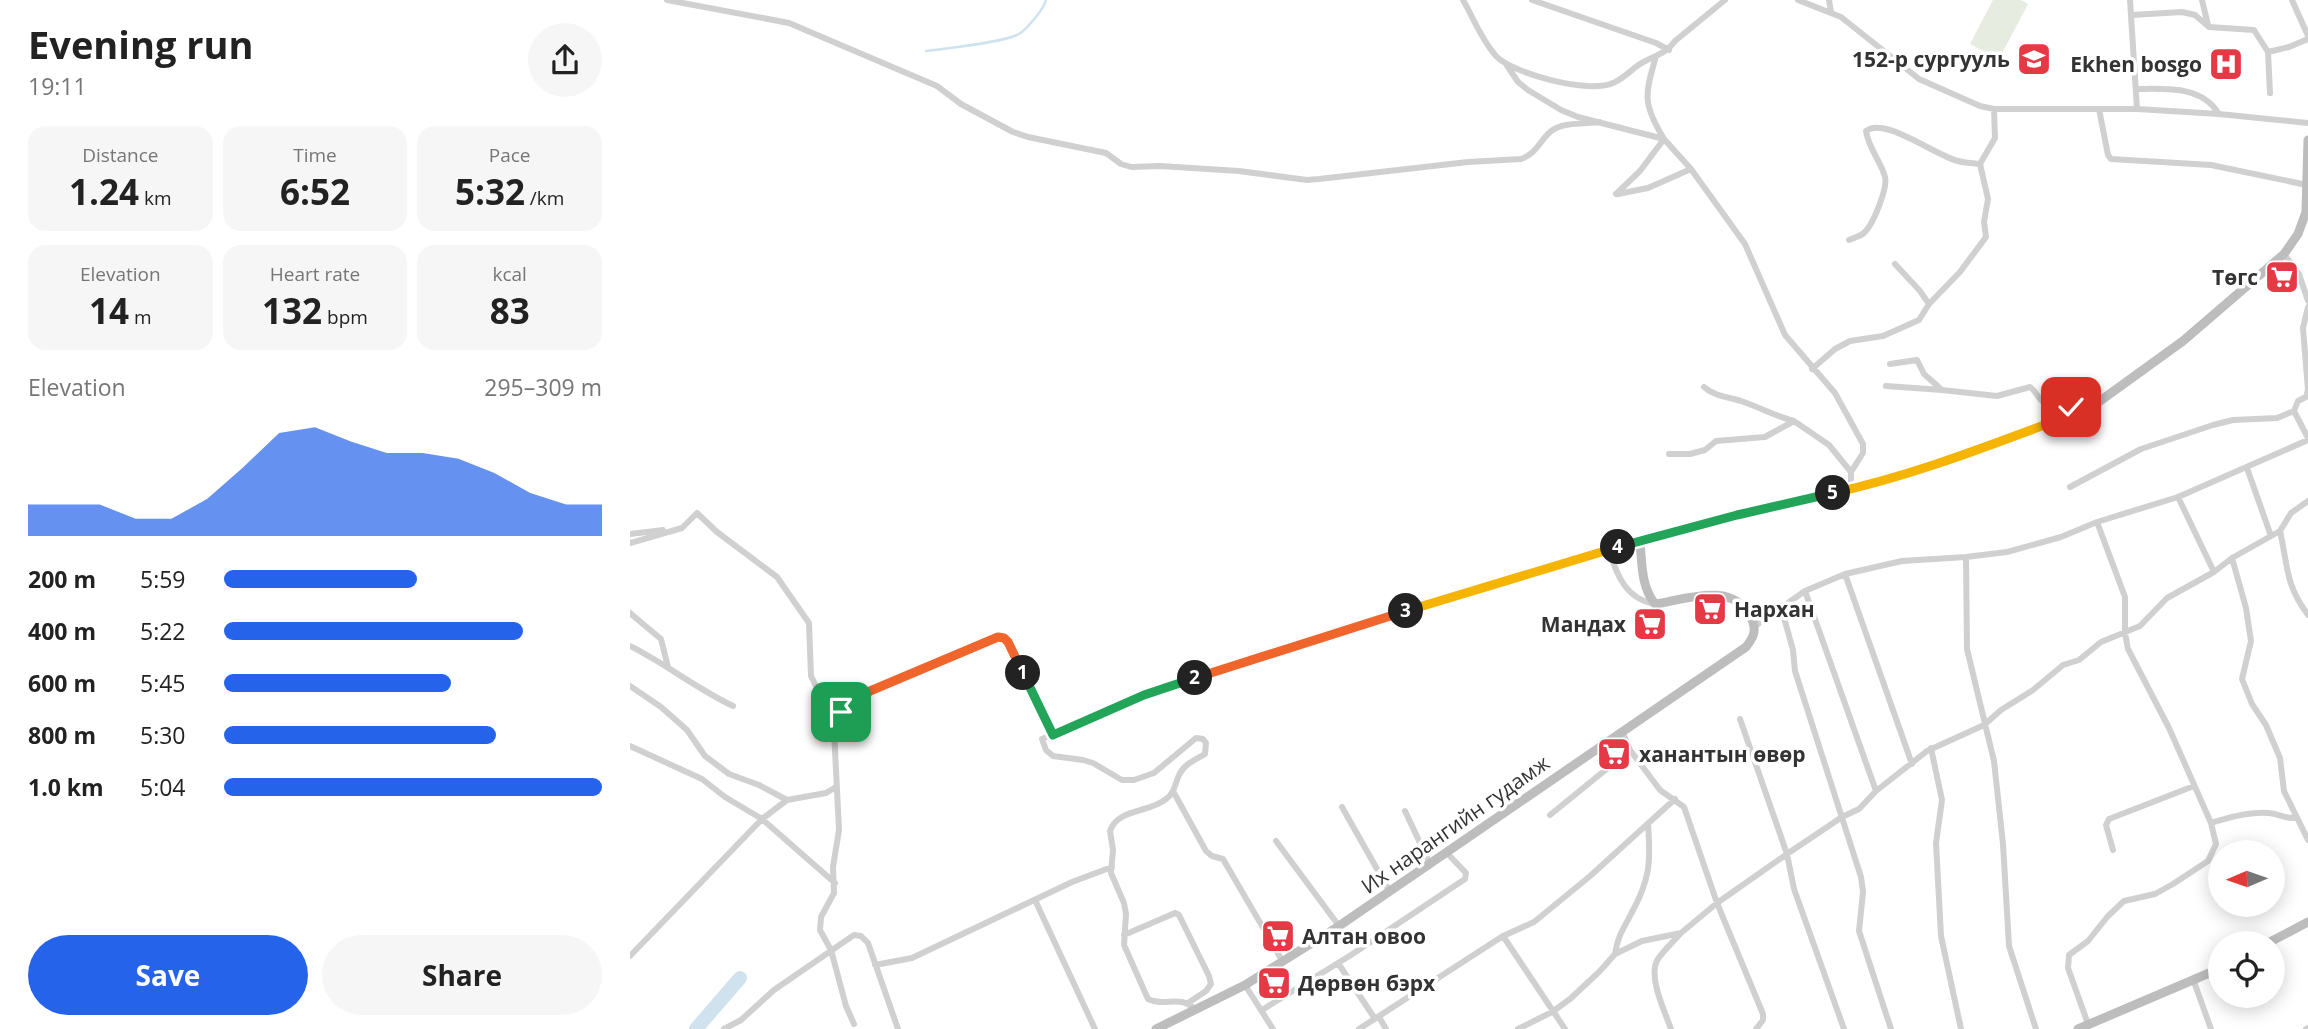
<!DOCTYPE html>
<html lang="en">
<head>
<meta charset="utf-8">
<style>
	body { margin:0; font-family:"Open Sans",sans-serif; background:#f6f6f6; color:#222; height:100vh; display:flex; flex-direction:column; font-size:26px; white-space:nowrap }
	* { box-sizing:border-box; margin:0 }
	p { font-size:23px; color:#767676 }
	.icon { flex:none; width:38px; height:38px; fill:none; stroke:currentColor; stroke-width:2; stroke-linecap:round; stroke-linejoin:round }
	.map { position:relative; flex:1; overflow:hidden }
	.panel { display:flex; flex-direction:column; background:#fff; width:630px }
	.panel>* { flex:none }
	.needle { width:46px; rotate:268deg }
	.buttons { position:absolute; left:1578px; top:840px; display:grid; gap:14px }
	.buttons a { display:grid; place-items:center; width:77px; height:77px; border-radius:50%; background:#fff; box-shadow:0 4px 18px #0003; font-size:35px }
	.pin { position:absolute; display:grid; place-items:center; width:60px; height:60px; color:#fff; margin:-30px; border-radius:14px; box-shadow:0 4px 10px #0006 }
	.km { position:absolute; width:35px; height:35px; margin:-18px; border-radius:50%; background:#222; color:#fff; font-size:19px; line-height:35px; text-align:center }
	.round { display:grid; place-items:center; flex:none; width:74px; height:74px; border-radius:37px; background:#f6f6f6 }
	.head { display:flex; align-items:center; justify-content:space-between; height:119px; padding:0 28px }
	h1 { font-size:38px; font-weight:700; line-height:52px }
	.metrics { display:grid; grid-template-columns:repeat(3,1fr); gap:10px; height:119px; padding:7px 28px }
	.metrics div { display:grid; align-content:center; border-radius:18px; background:#f6f6f6; text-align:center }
	.metrics b { font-size:35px; font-weight:700 }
	.metrics small { font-size:19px; font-weight:400 }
	.metrics p { font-size:19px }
	.chart { height:196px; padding:14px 28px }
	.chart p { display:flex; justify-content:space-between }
	.chart svg { width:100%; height:126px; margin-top:7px; fill:#2563eb; opacity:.7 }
	.cta { display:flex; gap:14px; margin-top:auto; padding:14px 28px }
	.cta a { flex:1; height:80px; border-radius:42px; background:#2563eb; color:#fff; font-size:28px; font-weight:700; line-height:80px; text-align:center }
	.cta a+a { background:#f6f6f6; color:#222 }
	ul { padding:0 28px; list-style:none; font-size:23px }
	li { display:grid; grid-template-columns:112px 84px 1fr; align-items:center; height:52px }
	li i { height:18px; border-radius:9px; background:#2563eb }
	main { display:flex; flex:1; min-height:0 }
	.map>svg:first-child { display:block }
	.grass { fill:#e6ecdf }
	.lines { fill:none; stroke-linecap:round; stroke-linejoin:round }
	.stream { stroke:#cfe2ee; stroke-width:2.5 }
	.river { stroke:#cfe2ee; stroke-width:14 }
	.minor { stroke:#d0d0d0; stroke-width:6 }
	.secondary { stroke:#bdbdbd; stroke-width:9 }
	.split-1-casing { stroke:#fff; stroke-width:14 }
	.split-2-casing { stroke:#fff; stroke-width:14 }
	.split-3-casing { stroke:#fff; stroke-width:14 }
	.split-4-casing { stroke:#fff; stroke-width:14 }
	.split-5-casing { stroke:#fff; stroke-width:14 }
	.split-6-casing { stroke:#fff; stroke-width:14 }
	.split-1 { stroke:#f0652b; stroke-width:9 }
	.split-2 { stroke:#22a559; stroke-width:9 }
	.split-3 { stroke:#f0652b; stroke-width:9 }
	.split-4 { stroke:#f5b400; stroke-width:9 }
	.split-5 { stroke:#22a559; stroke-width:9 }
	.split-6 { stroke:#f5b400; stroke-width:9 }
	.labels { text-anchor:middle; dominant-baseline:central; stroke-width:7; stroke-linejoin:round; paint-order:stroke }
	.poi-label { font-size:21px; font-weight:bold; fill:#333; stroke:#fff; text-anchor:end }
	.street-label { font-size:21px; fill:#333; stroke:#fff }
</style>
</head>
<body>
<main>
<section class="panel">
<div class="head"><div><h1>Evening run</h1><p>19:11</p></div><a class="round"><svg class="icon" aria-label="share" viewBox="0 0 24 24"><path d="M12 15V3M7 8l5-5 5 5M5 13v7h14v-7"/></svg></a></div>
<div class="metrics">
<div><p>Distance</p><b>1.24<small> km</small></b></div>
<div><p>Time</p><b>6:52</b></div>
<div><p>Pace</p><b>5:32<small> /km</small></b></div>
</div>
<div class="metrics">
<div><p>Elevation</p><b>14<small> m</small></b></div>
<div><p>Heart rate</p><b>132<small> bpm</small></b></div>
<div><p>kcal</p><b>83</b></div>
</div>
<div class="chart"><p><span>Elevation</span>295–309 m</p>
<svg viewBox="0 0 160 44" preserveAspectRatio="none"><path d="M0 44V33L10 33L20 33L30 38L40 38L50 31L60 20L70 8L80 6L90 11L100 15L110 15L120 17L130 22L140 29L150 33L160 33V44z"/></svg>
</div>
<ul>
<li><b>200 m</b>5:59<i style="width:51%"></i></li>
<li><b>400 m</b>5:22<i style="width:79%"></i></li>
<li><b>600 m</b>5:45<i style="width:60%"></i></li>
<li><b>800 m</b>5:30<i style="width:72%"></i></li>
<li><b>1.0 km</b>5:04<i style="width:100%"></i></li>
</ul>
<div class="cta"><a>Save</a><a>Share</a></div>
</section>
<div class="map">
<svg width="1678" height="1029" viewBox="0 0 1678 1029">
	<rect width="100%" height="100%" fill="#fff"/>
	<path class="grass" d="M1363,0H1391L1398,4L1369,59L1340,44Z"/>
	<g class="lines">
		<path class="stream" d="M296,51C317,48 373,43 389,34C397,29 414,9 416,0"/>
		<path class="river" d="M66,1029L110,978"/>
		<path class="minor" d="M37,0L159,23L307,86L331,104L383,132L398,137L476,153L491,164L501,167L530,166L609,171L677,180L689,179L838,162L891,159C906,154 909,142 920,132C931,122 955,124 970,122
			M833,0C844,19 851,39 866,56C883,74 959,94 983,83C993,79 1001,70 1010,64C1023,56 1036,54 1045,41L1095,0
			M902,0L1026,43L1039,50
			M1168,0L1211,17L1289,79L1350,106L1364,109H1507L1589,114L1678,123
			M1199,0L1201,12
			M1500,0L1507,109
			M1572,0L1578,25
			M1662,0L1678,36
			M1502,15L1552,12L1565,15L1579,27L1624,30L1638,52L1659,47L1678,39
			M1638,52L1640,93
			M876,64L888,82L898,90L931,110L948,117L1034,139L1061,169L1115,244L1155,335L1205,393L1233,444V453L1221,472V489
			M1506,89C1536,89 1571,85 1589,114
			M1469,109L1478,155L1481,159L1581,165L1677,185
			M986,194L1010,171L1034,139C1012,103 1015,95 1026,56
			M988,194L1018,188L1061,169
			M1219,240C1224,238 1230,236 1234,233C1243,225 1258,188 1255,177C1251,161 1239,150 1236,131C1254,116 1306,156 1328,161C1335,163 1343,163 1350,164
			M1654,254L1669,274L1678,301
			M1265,264L1290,291L1299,304L1330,272L1356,237L1354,222L1358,199L1350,164L1365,138L1364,109
			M1182,369L1205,349L1220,341L1253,336L1289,320L1299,304
			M1256,386L1312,390L1294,374L1287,360L1260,364
			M1074,387C1084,396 1098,397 1111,401C1129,407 1145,416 1164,421
			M1312,390L1367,396L1400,387C1406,391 1407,397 1412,401C1419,408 1432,403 1441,407L1444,414
			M1664,411L1678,438
			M1039,454H1060L1075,450L1086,441L1135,437L1164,421L1199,445L1221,472
			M1617,468L1641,536
			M1440,487L1511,449L1583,425L1603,420L1647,418L1664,411L1668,401L1676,397L1678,390L1673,328L1678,307
			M1548,497L1584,572
			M1678,501L1661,513L1650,531C1658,566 1655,584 1678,615
			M1650,531L1602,558L1616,608L1621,641L1612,679L1622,704L1636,725L1650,758L1654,791L1678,840
			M0,534L33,530
			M0,543L52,528L67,513L87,532L147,577L179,623L181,676L198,711L208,720
			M979,550C987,576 996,599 1025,604
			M1336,557L1337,649L1364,761L1373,844L1379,946L1406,1029
			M1215,574L1282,764
			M1175,591L1246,791
			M1151,607L1163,650L1165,671L1231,877L1233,892L1229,931L1261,1029
			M0,613L31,639L38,667
			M1125,626L1175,591L1215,574L1272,561L1336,557L1377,552L1431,537L1467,522L1548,497L1678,440
			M0,646C36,664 67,689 103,706
			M0,686L31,707L57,730L75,756L99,774L129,785L157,800L196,793L206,787
			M1110,719L1157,854L1164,889L1214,1029
			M992,731L1000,750L1030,790L1054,807L1087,903L1133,1014V1020L1126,1029
			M0,746L72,779L95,797L132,819L205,883
			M1301,748L1312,800L1306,843L1311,936L1331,1029
			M543,791L576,851L582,856L593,859L653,962
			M712,807L760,892
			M775,811L800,864
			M920,815L1000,750
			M1581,823C1599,817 1620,811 1639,813C1650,814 1655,819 1667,818
			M646,841L709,926
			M1483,850L1476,825L1479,819L1564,786
			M405,900L465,1029
			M494,935L545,913L549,915L579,976L581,984L576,991L558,1003
			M873,936L935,1029
			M985,954C988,935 993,930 1001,914C1020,880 1021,862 1018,824
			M0,956L132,819L157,800
			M708,963L745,1019
			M245,965L282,958L442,882L482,867
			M1563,979L1581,1029
			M615,985L643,1029
			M566,1010C548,993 537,1008 518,999L494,945L496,914L494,903L481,873L483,850L480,831C488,808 520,813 536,799C545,793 545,783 549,775C554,764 565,760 575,754L576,743L573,739L566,738L524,773L504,780H492L463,763L453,760L423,756L416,750L412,739L514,695L615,661L1010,541
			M632,1010L721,955L835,879L836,873L816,852
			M749,1017L756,1029
			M224,1024L216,1006L201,950L190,930L191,917L204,893L203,867L209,830L204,730L211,712L240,691L368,637L374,638L378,642L423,735
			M1458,1024L1438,968L1439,955L1458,941L1478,916L1494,901L1525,894L1543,884L1578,861L1586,844L1581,823L1539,728L1498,649L1495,633V597L1467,522
			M94,1029L111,1020L144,990L224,935L231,936L238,943L268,1029
			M729,1029L873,936L904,922L959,877L1045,799
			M888,1029L922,1012L940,999L970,971L985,954L1012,941L1051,933L1087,903L1157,854L1212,817L1229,809L1246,791L1297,751L1354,725L1371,710L1403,690L1433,665L1449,660L1471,642L1510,626L1537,598L1584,572L1602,558
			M1041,1029C1035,1012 1017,975 1028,959C1034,950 1043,942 1050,934
			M1676,1029L1678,1028"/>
		<path class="secondary" d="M1638,943L1678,922
			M526,1029L615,985L709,926L1116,647C1124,637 1127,630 1121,617C1102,581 1057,599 1025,604C1011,587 1012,563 1010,541L1107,515L1261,478L1320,459L1444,414L1470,401L1553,341L1654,254L1668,234L1676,212L1678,140
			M1448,1029L1591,968"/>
	</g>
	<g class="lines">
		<g class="split-1-casing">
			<path id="split-1" d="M211,712L240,691L368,637L374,638L378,642L393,673"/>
		</g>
		<g class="split-2-casing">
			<path id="split-2" d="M393,673L423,735L514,695L565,678"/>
		</g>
		<g class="split-3-casing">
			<path id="split-3" d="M565,678L776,611"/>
		</g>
		<g class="split-4-casing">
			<path id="split-4" d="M776,611L988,547"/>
		</g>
		<g class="split-5-casing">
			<path id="split-5" d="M988,547L1107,515L1203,493"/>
		</g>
		<g class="split-6-casing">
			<path id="split-6" d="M1203,493C1286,475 1365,443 1444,414L1441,407"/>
		</g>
		<use href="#split-1" class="split-1"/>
		<use href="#split-2" class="split-2"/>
		<use href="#split-3" class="split-3"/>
		<use href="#split-4" class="split-4"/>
		<use href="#split-5" class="split-5"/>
		<use href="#split-6" class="split-6"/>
	</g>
	<defs>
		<g id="school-square" transform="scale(1.75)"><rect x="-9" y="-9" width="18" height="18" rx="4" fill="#e63946" stroke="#fff"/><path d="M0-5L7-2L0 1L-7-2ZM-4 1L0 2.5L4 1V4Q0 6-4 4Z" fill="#fff"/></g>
		<g id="hospital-square" transform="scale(1.75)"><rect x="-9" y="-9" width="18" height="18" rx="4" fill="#e63946" stroke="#fff"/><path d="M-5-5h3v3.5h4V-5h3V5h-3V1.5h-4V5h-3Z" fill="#fff"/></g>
		<g id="supermarket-square" transform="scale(1.75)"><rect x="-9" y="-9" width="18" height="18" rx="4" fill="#e63946" stroke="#fff"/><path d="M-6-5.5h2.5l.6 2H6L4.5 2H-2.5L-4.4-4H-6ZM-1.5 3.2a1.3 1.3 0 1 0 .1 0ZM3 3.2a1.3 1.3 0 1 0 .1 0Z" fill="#fff"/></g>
	</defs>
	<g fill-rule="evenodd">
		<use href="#school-square" x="1404" y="59"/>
		<use href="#hospital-square" x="1596" y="64"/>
		<use href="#supermarket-square" x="1652" y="277"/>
		<use href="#supermarket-square" x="1080" y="609"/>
		<use href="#supermarket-square" x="1020" y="624"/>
		<use href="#supermarket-square" x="984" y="754"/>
		<use href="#supermarket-square" x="648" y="936"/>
		<use href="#supermarket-square" x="644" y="983"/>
	</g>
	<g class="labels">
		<g class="poi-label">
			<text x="1380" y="59">152-р сургууль</text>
			<text x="1572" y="64">Ekhen bosgo</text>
			<text x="1628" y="277">Төгс</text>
			<text x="1104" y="609" text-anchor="start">Нархан</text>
			<text x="996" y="624">Мандах</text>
			<text x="1009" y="754" text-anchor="start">ханантын өвөр</text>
			<text x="672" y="936" text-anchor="start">Алтан овоо</text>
			<text x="668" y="983" text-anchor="start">Дөрвөн бэрх</text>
		</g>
		<g class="street-label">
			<text transform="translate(825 824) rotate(-35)">Их нарангийн гудамж</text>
		</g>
	</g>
</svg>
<div class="buttons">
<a><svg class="needle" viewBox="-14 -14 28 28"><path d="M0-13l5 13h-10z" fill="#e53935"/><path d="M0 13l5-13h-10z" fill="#767676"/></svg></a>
<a><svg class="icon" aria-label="locate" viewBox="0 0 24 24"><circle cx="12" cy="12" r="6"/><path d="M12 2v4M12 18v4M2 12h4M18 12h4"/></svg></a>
</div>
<div class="pin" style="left:211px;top:712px;background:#1e9e55"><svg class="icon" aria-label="arrive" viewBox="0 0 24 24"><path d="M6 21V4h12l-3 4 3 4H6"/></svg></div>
<div class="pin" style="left:1441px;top:407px;background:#d93025"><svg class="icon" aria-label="check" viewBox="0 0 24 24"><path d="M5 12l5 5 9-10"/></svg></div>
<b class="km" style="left:393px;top:673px">1</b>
<b class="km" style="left:565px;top:678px">2</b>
<b class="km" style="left:776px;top:611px">3</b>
<b class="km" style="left:988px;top:547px">4</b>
<b class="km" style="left:1203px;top:493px">5</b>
</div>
</main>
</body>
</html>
